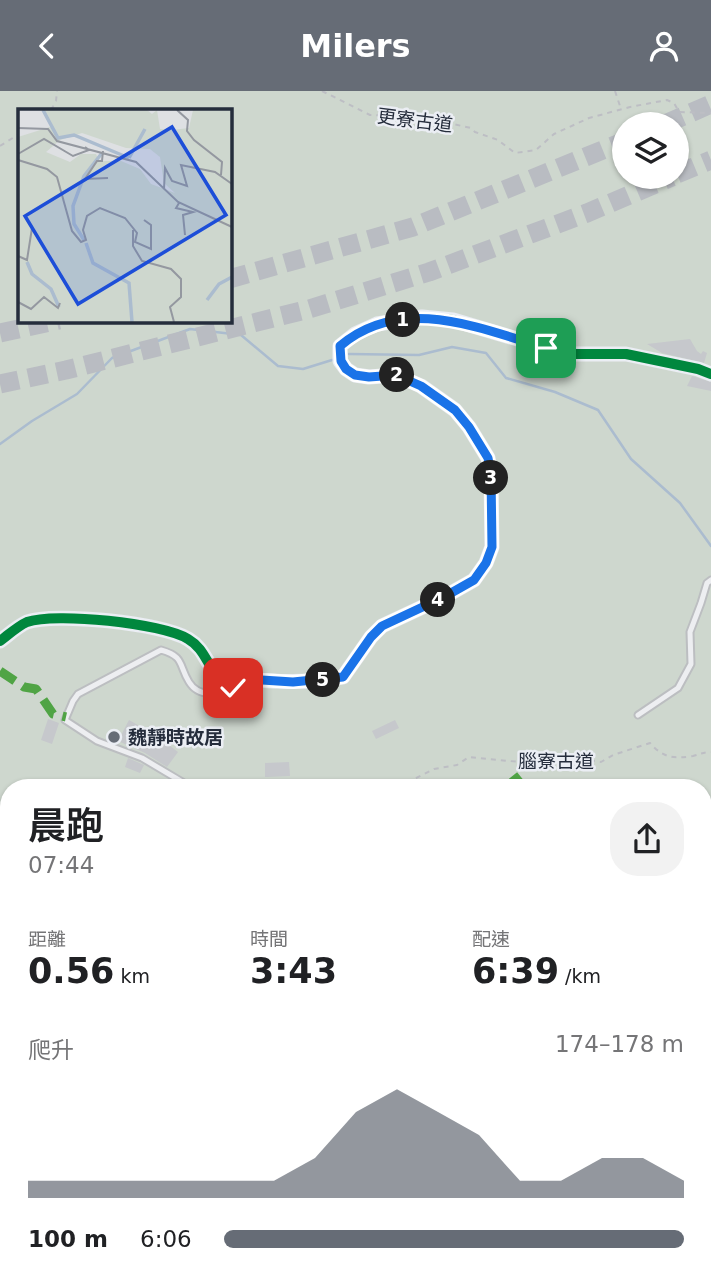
<!DOCTYPE html>
<html lang="zh-TW">
<head>
<meta charset="utf-8">
<style>
	body { margin:0; font-family:"DejaVu Sans","Noto Sans TC",sans-serif; background:#f2f2f2; color:#202124; height:100vh; display:flex; flex-direction:column; font-size:26px; white-space:nowrap }
	* { box-sizing:border-box; margin:0 }
	p { font-size:23px; color:#757577 }
	.icon { flex:none; width:38px; height:38px; fill:none; stroke:currentColor; stroke-width:2; stroke-linecap:round; stroke-linejoin:round }
	.map { position:relative; flex:1; overflow:hidden }
	.drawer { position:absolute; left:0px; top:688px; width:712px; height:502px; display:flex; flex-direction:column; background:#fff; border-radius:28px 28px 0 0; box-shadow:0 2px 5px #0004 }
	.drawer>* { flex:none }
	.fabs { position:absolute; left:612px; top:21px; display:grid; gap:14px }
	.fabs a { display:grid; place-items:center; width:77px; height:77px; border-radius:50%; background:#fff; box-shadow:0 2px 5px #0004; font-size:35px }
	.pin { position:absolute; display:grid; place-items:center; width:60px; height:60px; color:#fff; margin:-30px; border-radius:14px; box-shadow:0 4px 10px #0006 }
	.km { position:absolute; width:35px; height:35px; margin:-18px; border-radius:50%; background:#222; color:#fff; font-size:19px; line-height:35px; text-align:center }
	.round { display:grid; place-items:center; flex:none; width:74px; height:74px; border-radius:28px; background:#f2f2f2 }
	.headline { display:flex; align-items:center; justify-content:space-between; height:119px; padding:0 28px }
	h1 { font-size:38px; font-weight:600; line-height:52px }
	.figures { display:grid; grid-template-columns:repeat(3,1fr); gap:10px; height:119px; padding:7px 28px }
	.figures div { display:grid; align-content:center }
	.figures b { font-size:35px; font-weight:600 }
	.figures small { font-size:19px; font-weight:400 }
	.figures p { font-size:19px }
	.chart { height:196px; padding:14px 28px }
	.chart p { display:flex; justify-content:space-between }
	.chart svg { width:100%; height:126px; margin-top:7px; fill:#666c76; opacity:.7 }
	ul { padding:0 28px; list-style:none; font-size:23px }
	li { display:grid; grid-template-columns:112px 84px 1fr; align-items:center; height:52px }
	li i { height:18px; border-radius:9px; background:#666c76 }
	header { display:flex; justify-content:space-between; align-items:center; height:91px; padding:0 28px; background:#666c76; color:#fff; font-size:32px; font-weight:600 }
	.map>svg:first-child { display:block }
	.green { fill:#ced7ce; fill-rule:evenodd }
	.lines { fill:none; stroke-linecap:round; stroke-linejoin:round }
	.stream { stroke:#abbccf; stroke-width:2.5 }
	.river { stroke:#abbccf; stroke-width:18 }
	.building { fill:#c6c8cc }
	.highway-tunnel { stroke:#b9bcc2; stroke-width:19; stroke-dasharray:19 10; stroke-linecap:butt }
	.lane-casing { stroke:#bcbec1; stroke-width:9 }
	.street-casing { stroke:#bcbec1; stroke-width:14 }
	.path { stroke:#bdbec4; stroke-width:2; stroke-dasharray:5 5; stroke-linecap:butt }
	.lane { stroke:#edeef1; stroke-width:5 }
	.street { stroke:#edeef1; stroke-width:10 }
	.quiet { stroke:#50a445; stroke-width:9; stroke-dasharray:18 9; stroke-linecap:butt }
	.cycleway-casing { stroke:#ebeef4; stroke-width:15 }
	.cycleway { stroke:#00873e; stroke-width:10 }
	.route-casing { stroke:#fff; stroke-width:14 }
	.route { stroke:#1a73e8; stroke-width:9 }
	.poi-dot { fill:#666c76; stroke:#ebeef4; stroke-width:2.5 }
	.labels { text-anchor:middle; dominant-baseline:central; stroke-width:5; stroke-linejoin:round; paint-order:stroke }
	.street-label { font-size:19px; fill:#252d3c; stroke:#ebeef4 }
	.poi-label { font-size:19px; font-weight:bold; fill:#252d3c; stroke:#ebeef4; text-anchor:start }
	.inset-river { fill:none; stroke:#abbccf; stroke-width:3.5 }
	.inset-road { fill:none; stroke:#9498a0; stroke-width:2 }
	.view { fill:#1d4ed8; fill-opacity:0.15; stroke:#1d4ed8; stroke-width:3.5 }
	.inset-edge { fill:none; stroke:#252d3c; stroke-width:3.5 }
</style>
</head>
<body>
<header><svg class="icon" aria-label="back" viewBox="0 0 24 24"><path d="M15 5l-7 7 7 7"/></svg>Milers<svg class="icon" aria-label="person" viewBox="0 0 24 24"><circle cx="12" cy="8" r="4"/><path d="M4 21q1-7 8-7t8 7"/></svg></header>
<div class="map">
<svg width="711" height="1189" viewBox="0 0 711 1189">
	<rect width="100%" height="100%" fill="#dee0e3"/>
	<path class="green" d="M0,0H711V728L704,740V696H9V1181H694V1189H0ZM19,19H229V229H19ZM625,33H677V86H625Z
		M711,904V1150L704,1162V915Z"/>
	<g class="lines">
		<path class="stream" d="M349,263L419,264L452,256L486,262L506,287L555,301L598,319L631,368L680,412L711,455
			M0,353L32,330L77,303L112,267L190,238L241,244L278,275L303,278L332,269
			M704,885L711,894"/>
		<path class="river" d="M704,801L711,794
			M0,1139L9,1132"/>
	</g>
	<path class="building" d="M690,248L697,260L701,263L703,260L707,262L704,272L662,262L647,253Z
		M692,285L711,291V300L687,295Z
		M48,628L59,632L52,653L41,649Z
		M129,629L157,645L178,661L167,676L145,662L118,650Z
		M395,629L399,637L376,648L372,640Z
		M128,667L144,674L140,682L125,676Z
		M289,671L290,685L265,686V672Z
		M711,807V836L704,825V812Z"/>
	<g class="lines">
		<path class="highway-tunnel" d="M665,33L711,13
			M677,83L711,69
			M229,188L413,136L625,50
			M0,242L59,229
			M0,293L66,279L309,218L429,181L587,122L672,86"/>
		<g class="lane-casing">
			<path id="lane" d="M638,624L678,597L691,573L690,541L701,512L707,492L711,489
				M189,696L184,692L142,667L97,650L65,629L73,610L78,603L161,559C185,566 178,573 189,591C202,612 229,599 245,589
				M256,696L262,693"/>
		</g>
		<g class="street-casing">
			<path id="street" d="M0,550C8,544 18,535 27,531C55,521 162,532 188,548C205,558 206,573 218,585C258,590 304,594 343,586L371,546L382,535L444,506L474,489L486,472L492,456L491,384L488,367L469,336L455,319L421,295L396,284L369,286L355,284L346,278L340,270V255L355,243L377,233L422,226L453,229L568,263H626L698,278L711,283
				M704,790L711,785
				M0,1125L9,1121
				M364,1189L370,1181"/>
		</g>
		<path class="path" d="M322,0L370,24L417,25L471,37L475,41L498,49L515,62L536,59L554,43L589,27L630,16L667,9L674,12L679,21L711,22
			M615,0L621,18
			M51,19L56,10L57,0
			M0,55L19,43
			M398,696L434,678L457,674L469,666L550,674L584,668L601,671L613,664L650,652C663,667 674,668 693,665C700,663 704,661 711,661"/>
		<use href="#lane" class="lane"/>
		<use href="#street" class="street"/>
		<path class="quiet" d="M0,580L24,596L36,598L53,623L66,626
			M506,696L522,683L527,672"/>
		<g class="cycleway-casing">
			<path id="cycleway" d="M0,550C8,544 18,535 27,531C55,521 162,532 188,548C205,558 206,573 218,585C258,590 304,594 343,586L371,546L382,535L444,506L474,489L486,472L492,456L491,384L488,367L469,336L455,319L421,295L396,284L369,286L355,284L346,278L340,270V255L355,243L377,233L422,226L453,229L568,263H626L698,278L711,283"/>
		</g>
		<use href="#cycleway" class="cycleway"/>
	</g>
	<g class="lines">
		<g class="route-casing">
			<path id="route" d="M233,597L248,588L293,591L343,586L371,546L382,535L444,506L474,489L486,472L492,456L491,384L488,367L469,336L455,319L421,295L396,284L369,286L355,284L346,278L341,270L340,255C401,203 479,237 546,257"/>
		</g>
		<use href="#route" class="route"/>
	</g>
	<circle class="poi-dot" cx="114" cy="646" r="7"/>
	<g class="labels">
		<g class="street-label">
			<text transform="translate(415 29) rotate(7)">更寮古道</text>
			<text x="556" y="670">腦寮古道</text>
		</g>
		<g class="poi-label">
			<text x="128" y="646">魏靜時故居</text>
		</g>
	</g>
	<g transform="translate(18 18)">
		<rect width="214" height="214" fill="#dee0e3"/>
		<path d="M24,1H129L134,5L139,1L142,20L154,21L171,19L175,1H213V213H0V28L35,17ZM64,24L108,39L132,40L142,48L146,74L157,84L133,75L122,60L103,52H81L78,45H63L52,53L28,43L42,31Z" fill="#ced7ce" fill-rule="evenodd"/>
		<path class="inset-river" d="M25,1L40,29L56,26L111,49M111,49L127,20M66,131L56,115L55,97L66,67L84,44M68,134L75,154L111,174L114,213M9,153L14,165L33,180L41,198M189,191L201,175L214,168"/>
		<path class="inset-road" d="M159,1L170,11L169,22L176,31L204,53L203,66M0,19L30,20L39,32L118,53L160,93L214,118M85,42L84,52H79L67,70L90,69M0,45L26,30L55,47L71,41L67,38M0,51L29,60L39,68L54,122L63,133L68,131L65,121L69,107L82,99L107,109L119,124L117,133L133,140V116L126,111M146,80L147,59L154,72L169,77L163,56L197,63L214,75M161,94L158,99L175,103L165,106L167,126M115,121V137L124,152L153,160L163,170V188L152,198L156,213M0,147L9,151L14,119M0,193L13,200L26,188L40,199L42,194"/>
		<path class="view" d="M154,18L208,106L60,195L7,107Z"/>
		<rect width="214" height="214" class="inset-edge"/>
	</g>
</svg>
<div class="fabs">
<a><svg class="icon" aria-label="layers" viewBox="0 0 24 24"><path d="M12 4l9 5-9 5-9-5zM3 14l9 5 9-5"/></svg></a>
</div>
<div class="pin" style="left:546px;top:257px;background:#1e9e55"><svg class="icon" aria-label="arrive" viewBox="0 0 24 24"><path d="M6 21V4h12l-3 4 3 4H6"/></svg></div>
<div class="pin" style="left:233px;top:597px;background:#d93025"><svg class="icon" aria-label="check" viewBox="0 0 24 24"><path d="M5 12l5 5 9-10"/></svg></div>
<b class="km" style="left:403px;top:229px">1</b>
<b class="km" style="left:397px;top:284px">2</b>
<b class="km" style="left:491px;top:387px">3</b>
<b class="km" style="left:438px;top:509px">4</b>
<b class="km" style="left:323px;top:589px">5</b>
<section class="drawer">
<div class="headline"><div><h1>晨跑</h1><p>07:44</p></div><a class="round"><svg class="icon" aria-label="share" viewBox="0 0 24 24"><path d="M12 15V3M7 8l5-5 5 5M5 13v7h14v-7"/></svg></a></div>
<div class="figures">
<div><p>距離</p><b>0.56<small> km</small></b></div>
<div><p>時間</p><b>3:43</b></div>
<div><p>配速</p><b>6:39<small> /km</small></b></div>
</div>
<div class="chart"><p><span>爬升</span>174–178 m</p>
<svg viewBox="0 0 160 44" preserveAspectRatio="none"><path d="M0 44V38L10 38L20 38L30 38L40 38L50 38L60 38L70 30L80 14L90 6L100 14L110 22L120 38L130 38L140 30L150 30L160 38V44z"/></svg>
</div>
<ul>
<li><b>100 m</b>6:06<i style="width:100%"></i></li>
</ul>
</section>
</div>
</body>
</html>
